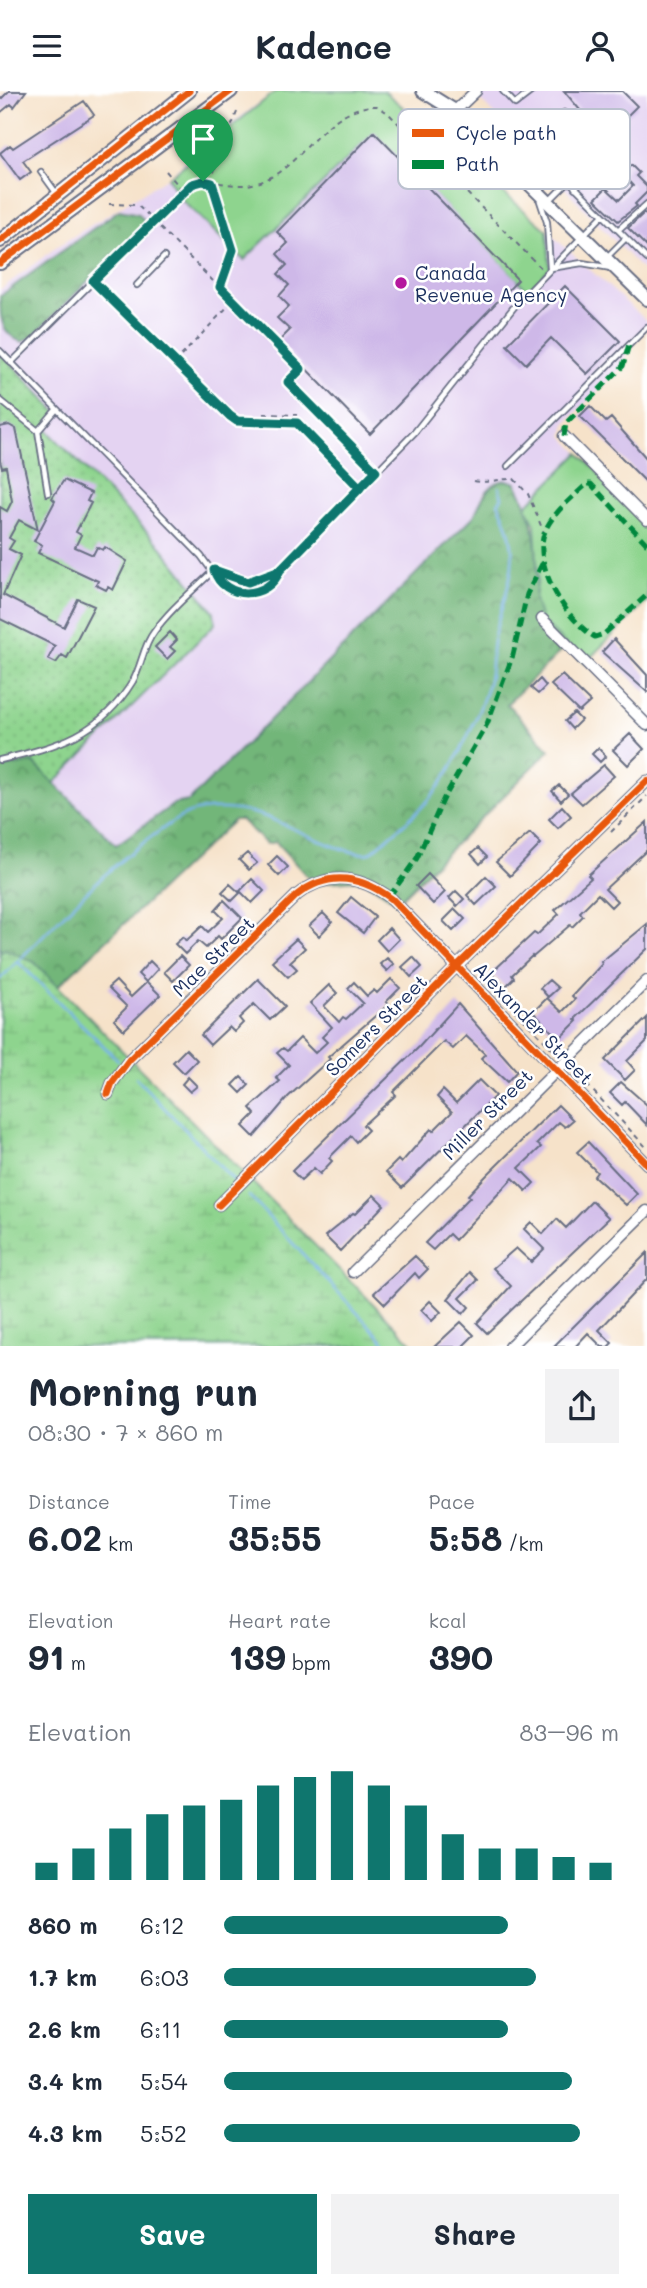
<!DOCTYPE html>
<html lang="en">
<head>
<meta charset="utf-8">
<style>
	body { margin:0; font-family:Mali,sans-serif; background:#f2f2f3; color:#1f2937; height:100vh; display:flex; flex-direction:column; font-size:26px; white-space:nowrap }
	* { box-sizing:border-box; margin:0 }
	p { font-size:23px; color:#747a83 }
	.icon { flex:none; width:38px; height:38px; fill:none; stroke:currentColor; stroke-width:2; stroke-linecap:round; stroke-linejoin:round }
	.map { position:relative; height:1255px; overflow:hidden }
	.drawer { display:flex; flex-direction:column; background:#fff; flex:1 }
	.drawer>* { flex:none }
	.pin { position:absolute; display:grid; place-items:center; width:60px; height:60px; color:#fff; margin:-72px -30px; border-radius:50% 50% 50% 0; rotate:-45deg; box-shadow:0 0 7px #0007 }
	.pin .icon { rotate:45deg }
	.round { display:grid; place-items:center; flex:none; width:74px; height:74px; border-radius:0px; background:#f2f2f3 }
	.head { display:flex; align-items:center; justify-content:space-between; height:119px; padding:0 28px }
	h1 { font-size:38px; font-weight:700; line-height:52px }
	.figures { display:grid; grid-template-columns:repeat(3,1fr); gap:10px; height:119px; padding:7px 28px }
	.figures div { display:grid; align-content:center }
	.figures b { font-size:35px; font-weight:700 }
	.figures small { font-size:19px; font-weight:400 }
	.figures p { font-size:19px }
	.chart { height:196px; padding:14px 28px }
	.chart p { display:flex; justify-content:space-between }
	.chart svg { width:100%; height:126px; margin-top:7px; stroke:#0f766e; stroke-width:6 }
	.action { display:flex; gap:14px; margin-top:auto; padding:14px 28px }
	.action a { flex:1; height:80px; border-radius:0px; background:#0f766e; color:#fff; font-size:28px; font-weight:700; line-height:80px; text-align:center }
	.action a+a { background:#f2f2f3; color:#1f2937 }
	ul { padding:0 28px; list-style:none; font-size:23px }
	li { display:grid; grid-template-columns:112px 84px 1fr; align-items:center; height:52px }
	li i { height:18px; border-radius:9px; background:#0f766e }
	header { display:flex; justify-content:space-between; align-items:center; height:91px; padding:0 28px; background:#fff; font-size:32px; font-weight:700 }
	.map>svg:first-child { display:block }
	.built { fill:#e4d3f2 }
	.grass { fill:url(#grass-dots); stroke:#548276; stroke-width:2 }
	.forest { fill:url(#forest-crowns); stroke:#46726c; stroke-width:2 }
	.wetland { fill:url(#wetland-marsh); stroke:#548276; stroke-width:2 }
	.park { fill:#8ed48e; stroke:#548276; stroke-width:2 }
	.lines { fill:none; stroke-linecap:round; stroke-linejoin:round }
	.stream { stroke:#78b2e9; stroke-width:2.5 }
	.building { fill:#ceb8e8 }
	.lane-casing { stroke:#686e83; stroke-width:8 }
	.street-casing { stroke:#686e83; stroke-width:13 }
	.secondary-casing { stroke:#686e83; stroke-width:16 }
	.path { stroke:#686e83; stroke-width:2; stroke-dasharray:5 5; stroke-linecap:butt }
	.lane { stroke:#fff; stroke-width:4.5 }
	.street { stroke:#fff; stroke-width:10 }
	.secondary { stroke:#fff; stroke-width:12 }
	.quiet { stroke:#00873e; stroke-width:5; stroke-dasharray:10 5; stroke-linecap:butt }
	.cycleway-casing { stroke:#fff; stroke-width:11 }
	.cycleway { stroke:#e8590c; stroke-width:7 }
	.route-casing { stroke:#fff; stroke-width:14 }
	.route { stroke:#0f766e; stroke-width:9 }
	.poi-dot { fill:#b5179e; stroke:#fff; stroke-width:2.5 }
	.labels { text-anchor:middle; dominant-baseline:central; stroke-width:5; stroke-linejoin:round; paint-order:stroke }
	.poi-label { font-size:19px; fill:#1b2f5e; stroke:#fff; text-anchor:start }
	.street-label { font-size:19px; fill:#1b2f5e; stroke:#fff }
	.key { fill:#fff; stroke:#bbc1cf; stroke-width:2 }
	.key-label { font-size:19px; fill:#1b2f5e }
</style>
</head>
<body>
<header><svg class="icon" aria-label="menu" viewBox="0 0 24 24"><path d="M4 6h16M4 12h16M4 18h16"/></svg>Kadence<svg class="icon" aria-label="person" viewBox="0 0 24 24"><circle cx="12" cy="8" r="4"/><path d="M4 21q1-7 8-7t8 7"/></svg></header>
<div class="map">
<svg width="647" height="1256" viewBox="0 0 647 1256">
	<defs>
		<pattern id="grass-dots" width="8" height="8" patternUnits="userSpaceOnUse" patternTransform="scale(1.75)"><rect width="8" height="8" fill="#8ed48e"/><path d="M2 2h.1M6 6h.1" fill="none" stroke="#7ab67d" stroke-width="1.8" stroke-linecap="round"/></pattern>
		<pattern id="forest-crowns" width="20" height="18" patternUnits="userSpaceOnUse" patternTransform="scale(1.75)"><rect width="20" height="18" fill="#72b679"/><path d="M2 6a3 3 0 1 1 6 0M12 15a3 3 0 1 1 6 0" fill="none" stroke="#5d9466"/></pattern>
		<pattern id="wetland-marsh" width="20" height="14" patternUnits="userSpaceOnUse" patternTransform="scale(1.75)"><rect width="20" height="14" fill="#8ed48e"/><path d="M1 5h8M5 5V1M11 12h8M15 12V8" fill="none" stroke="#7ab67d"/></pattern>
	</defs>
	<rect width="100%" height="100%" fill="#fff"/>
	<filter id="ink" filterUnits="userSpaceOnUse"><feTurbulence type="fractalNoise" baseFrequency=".0143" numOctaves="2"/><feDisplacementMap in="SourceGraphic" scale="14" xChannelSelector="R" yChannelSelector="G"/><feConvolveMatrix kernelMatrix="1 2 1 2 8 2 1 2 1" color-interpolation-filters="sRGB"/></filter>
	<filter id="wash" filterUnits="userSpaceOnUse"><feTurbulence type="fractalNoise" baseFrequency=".00686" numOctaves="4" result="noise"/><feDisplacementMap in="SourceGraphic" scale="28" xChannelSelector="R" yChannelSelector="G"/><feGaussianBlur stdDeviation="1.57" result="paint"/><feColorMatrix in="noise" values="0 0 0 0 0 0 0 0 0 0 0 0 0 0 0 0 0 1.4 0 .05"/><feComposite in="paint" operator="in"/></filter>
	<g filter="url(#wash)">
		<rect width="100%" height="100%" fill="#f6e2c9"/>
		<path class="built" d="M275,0H385L477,77L647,230V234L629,252L623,275L566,332L563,345L579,362L525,415L522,403L507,389L498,390L484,402L474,425L189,710L174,713L116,755L53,693L215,533L157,451L44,337L58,322L0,258V199L58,155L168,86L199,57Z
			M472,0H647V70L642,75L647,84V184Z"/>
		<path class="grass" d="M0,261L58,322L45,337L157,451L214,521L215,533L53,693L33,671L0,677Z"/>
		<path class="forest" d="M119,119L139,123L146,132L32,246L22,251C0,243 0,225 0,205Z
			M507,389L516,392C536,427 540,467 535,508L567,554L507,613L550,659L397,811L363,789L313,792L276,751L266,753L241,729H234L58,895L34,871L0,861V677L33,671L116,754L174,713L189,710L474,425C481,410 488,390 507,389Z"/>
		<path class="wetland" d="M5,858L34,871L415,1255L0,1256V861Z"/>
		<path class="park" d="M276,0H384L547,139L550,177L528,200L374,42L244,169L181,108L168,87Z
			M579,362L647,431V510L585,572L541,529L535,508L538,487L535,433L526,415Z"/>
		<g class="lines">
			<path class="stream" d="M18,871L118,969
				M0,888C48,841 93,789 147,749C160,740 173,729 187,723C210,714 244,718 266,726C290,735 349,767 370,762C388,747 406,732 422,716C450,688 479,627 489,589C492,575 491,560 494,546C507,490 526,469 498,412L502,407L499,396
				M136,987L234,1090
				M249,1105L389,1256"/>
		</g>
		<g id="blocks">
			<path class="building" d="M9,0H26L14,16L11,13L0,22V9Z
				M564,0H622L637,15L618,34L623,39L604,59L588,45L570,64L560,55L579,35L571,28L580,19Z
				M84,10L94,24L23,70L31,81L20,89L0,62L10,54L13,57Z
				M374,41L518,189L370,343L279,250L290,239L277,227L289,215L279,205L289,194L278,183L287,174L277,163L288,152L277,141Z
				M631,74L639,82L636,85L647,96V101L635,113L637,115L618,130L595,108L606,97L619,109L633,95L622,83Z
				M644,122L647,125V156L628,137Z
				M565,195L620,250L587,283L551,247L526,273L507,254Z
				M590,315L606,331L611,327L647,368V392L580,325Z
				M9,334L16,338L38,439L19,429L9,447L14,450L9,458L21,464L3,504L64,536L78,508L94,515L67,567L62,564L56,572L48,568L55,555L0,528V416L7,420L12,410L6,376L2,377L0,370V336Z
				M64,389L91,402L87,410L91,412L76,441L81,444L75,456L93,464L97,456L103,459L105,456L127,470L113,499L108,496L106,499L96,494L98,490L38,462L42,454L34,450L55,410L52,407Z
				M170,541L177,549L170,556L175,560L167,568L155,556Z
				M614,548L647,584V601L602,561Z
				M562,584L590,611L579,621L551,594Z
				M540,588L546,595L538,603L531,597Z
				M574,622L581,629L572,638L565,630Z
				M630,643L644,658L628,674L613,659Z
				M598,657L606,665L600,671L592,663Z
				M604,674L614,685L582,713L571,702Z
				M559,694L568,703L561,710L552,700Z
				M562,715L571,725L558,737L549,728Z
				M647,731V759L605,798L617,810L611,816L598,803L580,821L583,825L572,836L570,834L533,866L532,865L512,884L514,887L505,896L491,882L534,842L537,844L559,823L555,819L591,787L588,784Z
				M530,742L541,753L510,785L496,771Z
				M478,757L487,766L480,773L471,763Z
				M247,762L257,772L249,779L239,769Z
				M277,765L288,776L279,785L268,774Z
				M428,783L445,801L433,813L416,795Z
				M486,785L496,795L476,814L467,804Z
				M252,788L264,800L252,812L240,800Z
				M230,793L240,802L232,810L222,801Z
				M456,800L464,808L457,815L449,807Z
				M351,806L375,826L363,842L338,822Z
				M224,809L242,827L221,848L218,845L206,857L198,850L185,863L175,853L183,846L186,850L202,835L208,841L223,827L215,819Z
				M455,818L465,828L453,840L443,830Z
				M323,822L332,831L319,845L309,835Z
				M647,833V858L575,928L577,930L559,948L533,921L547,907L562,921L575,908L572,905L602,873L601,871Z
				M389,837L399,848L387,860L377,849Z
				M296,848L305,857L290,871L297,878L288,886L272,870Z
				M180,865L189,874L173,890L164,881Z
				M413,866L422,876L411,886L402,876Z
				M387,867L394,873L387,880L380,873Z
				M150,870L158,878L146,891L138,883Z
				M258,888L285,915L270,929L254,913L239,927L243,932L234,941L229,936L210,954L201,944Z
				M391,888L400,897L386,911L389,913L328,966L330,968L288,1006L254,1046L243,1035L255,1023L250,1017L280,990L276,987L289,974L277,962L283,957L287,960L300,947L315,962L327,951L322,946L332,936L310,912L329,894L337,902L324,915L339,931L343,926L346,928L363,912L348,897L354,891L367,905L374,899L377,902Z
				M549,889L558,897L548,906L540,897Z
				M116,890L131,906L147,891L160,904L124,939L114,929L127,916L108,897Z
				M458,913L517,980L507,991L481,967L485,963L466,945L453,958L444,950L393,1001L396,1004L363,1034L368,1039L356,1051L351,1045L329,1067L332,1070L320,1083L314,1077L301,1089L292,1080L419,956Z
				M647,927V950L627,970L635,979L625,989L605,969Z
				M186,958L197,969L184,982L173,971Z
				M188,986L197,995L190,1001L182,993Z
				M241,986L249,994L241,1002L233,994Z
				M479,989L495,1005L402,1097L386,1081L398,1069L401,1072L431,1038L433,1040L452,1021L437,1006L443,999L456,1012Z
				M621,991L647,1014V1034L625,1011L622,1014L610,1002Z
				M558,1014L573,1029L565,1036L559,1031L537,1053L541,1056L519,1077L534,1092L526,1100L513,1087L455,1149L449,1143L433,1159L425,1152L470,1106L468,1104L486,1085Z
				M588,1051L637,1103L626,1114L594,1085L597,1081L577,1061Z
				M374,1104L384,1114L340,1160L325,1145L353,1122L355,1123Z
				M592,1110L609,1127L487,1242L477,1232L511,1195L493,1177L516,1157L531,1171L544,1158L524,1138L531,1131L543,1143L557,1128L566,1137Z
				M647,1162V1188L599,1239L612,1252L608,1256H602L588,1242L575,1256H553Z
				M415,1165L428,1178L419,1187L415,1182L385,1213L374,1202Z
				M470,1181L478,1189L460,1207L469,1216L463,1223L448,1208Z
				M430,1210L441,1221L432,1230L421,1219Z
				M461,1231L474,1244L462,1256H434Z"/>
		</g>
	</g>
	<g filter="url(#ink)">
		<use href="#blocks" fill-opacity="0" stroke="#686e83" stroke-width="2"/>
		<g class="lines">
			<g class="lane-casing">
				<path id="lane" d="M503,0L515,13L532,0
					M537,50L569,90
					M513,75L564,22
					M41,81L57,103
					M575,97L614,58
					M550,109L569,90L618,139
					M540,110L547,131L550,177
					M626,147L647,168
					M607,166L626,147L618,139L647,113
					M551,177L582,172L611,177
					M93,190L230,325L237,330L297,332L360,397
					M137,194L164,166
					M0,260L201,465L225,498C247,505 271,503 280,479L414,342L514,216L603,124
					M11,272L169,115
					M0,309L38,340
					M508,375L647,236
					M48,402L38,340L56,319
					M214,480L248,491L280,479
					M0,669C58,655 100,644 133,590C142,574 143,555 154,541C170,518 194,499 214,479"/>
			</g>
			<g class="street-casing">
				<path id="street" d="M455,20L476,0
					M564,345L647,429
					M542,528L647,634
					M108,1003L112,992L129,969L297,804C329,779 361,785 392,808L647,1073
					M219,1114L457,875L647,690
					M353,1181L647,890
					M509,1256L647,1120"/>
			</g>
			<g class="secondary-casing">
				<path id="secondary" d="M423,0L455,20L647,208
					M0,150L189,0
					M0,172L231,0"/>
			</g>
			<path class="path" d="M166,80L184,101
				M176,110L198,91C218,89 236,98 257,92C304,78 324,14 377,15L388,22L541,177
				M109,113L137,114L149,125
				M160,137L301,278L288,291L371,375
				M221,196L233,159L216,109L212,86L237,21
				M181,265L234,209
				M264,323L297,324
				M474,390C488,393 499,387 514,388L528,403L544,442
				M611,741L647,705
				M487,891L559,965
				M573,979L647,1057"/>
			<use href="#lane" class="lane"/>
			<use href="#street" class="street"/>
			<use href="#secondary" class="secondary"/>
			<path class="quiet" d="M564,345L566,332L623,275L629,253
				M647,453L591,393H587C573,406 550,424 544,443C533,476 567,530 595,546L604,543L647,504
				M389,806L417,767L444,707L487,633L513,564L527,503L544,469"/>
			<g class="cycleway-casing">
				<path id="cycleway" d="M0,150L189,0
					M0,172L231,0
					M108,1003L112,992L129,969L297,804C329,779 361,785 392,808L647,1073
					M219,1114L457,875L647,690"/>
			</g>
			<use href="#cycleway" class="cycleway"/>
		</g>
	</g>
	<g class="lines" filter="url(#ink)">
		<g class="route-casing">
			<path id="route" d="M203,90L192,93L93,190L230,325L237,330L297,332L360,397L280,479L248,491L214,479C224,510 269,509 280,479L376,380L288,291L301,278L220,196L233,159L212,92L203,90"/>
		</g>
		<use href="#route" class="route"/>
	</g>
	<circle class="poi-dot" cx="401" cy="192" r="7"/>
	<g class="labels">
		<g class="poi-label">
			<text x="415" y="181">Canada<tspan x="415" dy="22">Revenue Agency</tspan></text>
		</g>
		<g class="street-label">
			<text transform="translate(213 865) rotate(-44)">Mae Street</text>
			<text transform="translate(534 932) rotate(46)">Alexander Street</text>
			<text transform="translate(376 934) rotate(-45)">Somers Street</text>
			<text transform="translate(487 1023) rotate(-45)">Miller Street</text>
		</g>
	</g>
	<rect x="398" y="18" width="232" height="80" rx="10" class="key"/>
	<rect x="412" y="38" width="32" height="8" fill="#e8590c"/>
	<rect x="412" y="69" width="32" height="9" fill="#00873e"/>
	<g class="key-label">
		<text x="456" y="49">Cycle path</text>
		<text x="456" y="80">Path</text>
	</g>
</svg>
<div class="pin" style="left:203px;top:90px;background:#1e9e55"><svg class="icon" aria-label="arrive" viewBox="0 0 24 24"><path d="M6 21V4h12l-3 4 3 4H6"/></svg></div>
</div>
<section class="drawer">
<div class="head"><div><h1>Morning run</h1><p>08:30 · 7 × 860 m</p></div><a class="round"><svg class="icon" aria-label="share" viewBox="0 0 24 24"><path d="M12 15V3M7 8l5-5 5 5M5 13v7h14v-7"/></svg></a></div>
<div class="figures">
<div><p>Distance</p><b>6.02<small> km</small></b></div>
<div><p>Time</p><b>35:55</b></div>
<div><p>Pace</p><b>5:58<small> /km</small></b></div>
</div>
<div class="figures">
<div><p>Elevation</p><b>91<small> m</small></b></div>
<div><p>Heart rate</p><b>139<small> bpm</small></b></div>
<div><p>kcal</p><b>390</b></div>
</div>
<div class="chart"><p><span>Elevation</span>83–96 m</p>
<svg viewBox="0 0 160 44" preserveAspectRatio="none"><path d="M5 44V38M15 44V33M25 44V26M35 44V21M45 44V18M55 44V16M65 44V11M75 44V8M85 44V6M95 44V11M105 44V18M115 44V28M125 44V33M135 44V33M145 44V36M155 44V38"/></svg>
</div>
<ul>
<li><b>860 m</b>6:12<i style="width:72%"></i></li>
<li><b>1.7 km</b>6:03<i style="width:79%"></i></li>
<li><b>2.6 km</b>6:11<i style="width:72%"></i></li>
<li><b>3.4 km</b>5:54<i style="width:88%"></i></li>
<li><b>4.3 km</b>5:52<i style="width:90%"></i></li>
</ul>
<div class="action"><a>Save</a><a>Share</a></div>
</section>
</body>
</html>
